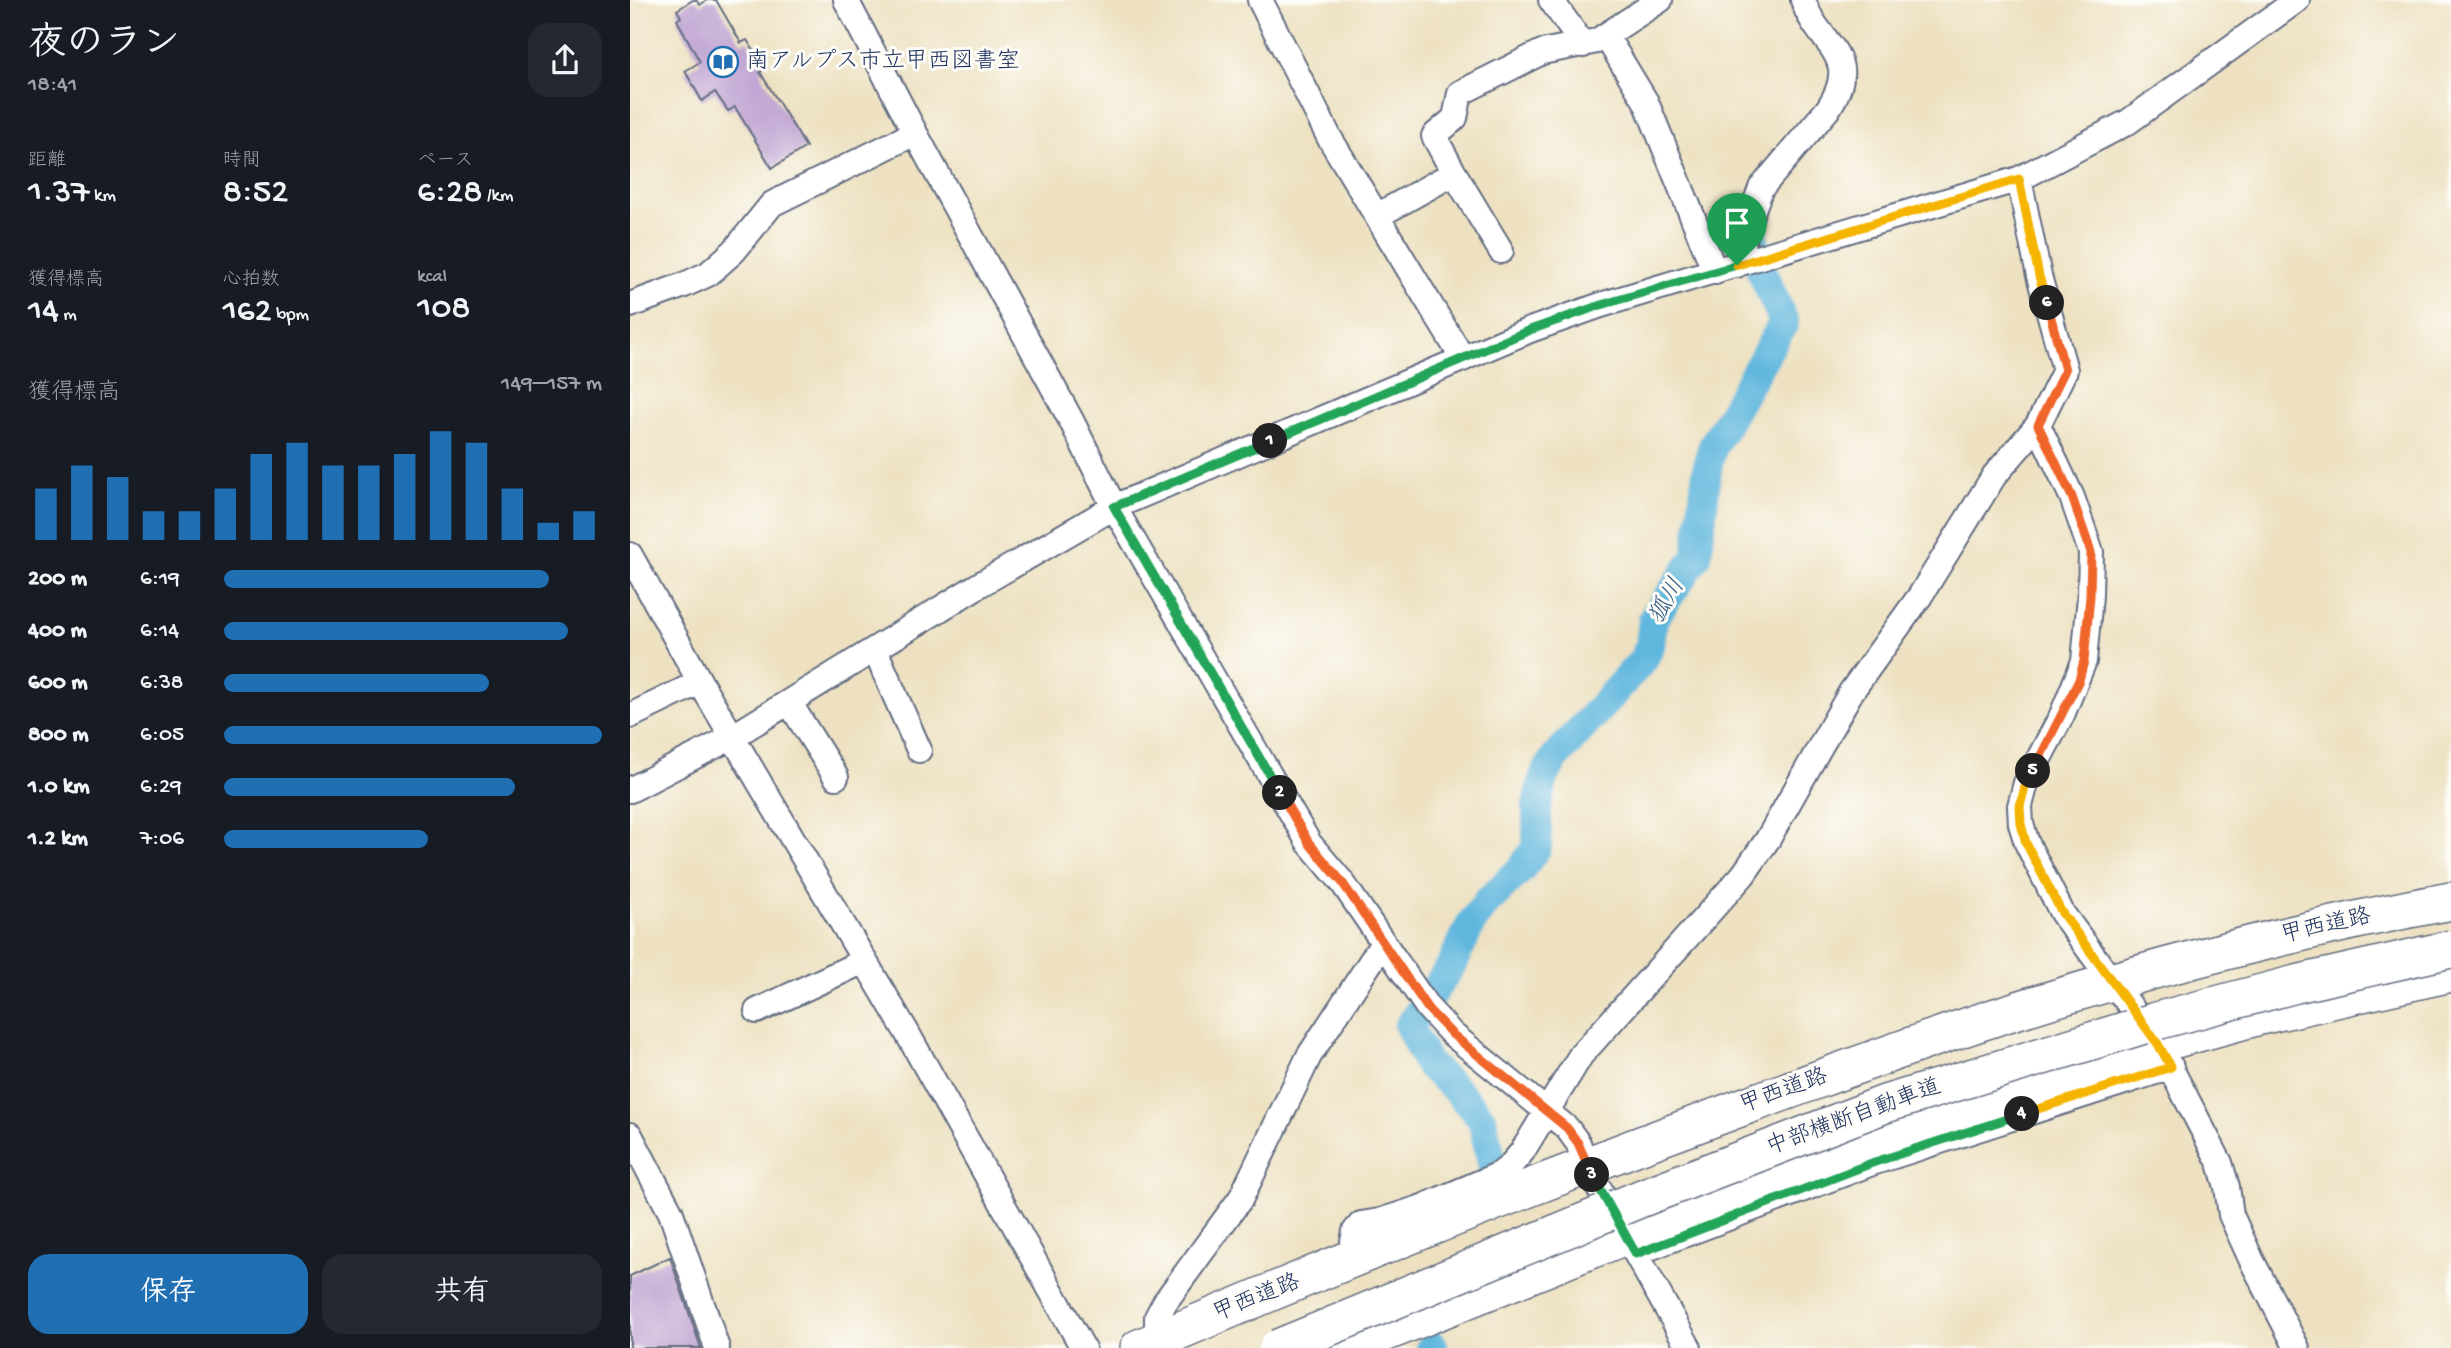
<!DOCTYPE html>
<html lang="ja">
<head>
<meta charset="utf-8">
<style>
	body { margin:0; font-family:"Gochi Hand","Klee One",sans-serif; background:#242831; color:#f1f3f6; height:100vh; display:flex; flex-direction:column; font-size:26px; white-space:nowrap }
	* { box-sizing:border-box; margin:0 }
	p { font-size:23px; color:#9ea1a6 }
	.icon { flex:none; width:38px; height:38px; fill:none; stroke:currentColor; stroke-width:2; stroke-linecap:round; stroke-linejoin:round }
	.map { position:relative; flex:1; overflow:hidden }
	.side { display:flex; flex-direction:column; background:#171b24; width:630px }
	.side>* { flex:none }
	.pin { position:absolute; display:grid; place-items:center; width:60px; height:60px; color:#fff; margin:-72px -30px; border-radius:50% 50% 50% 0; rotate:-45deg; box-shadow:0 0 7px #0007 }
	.pin .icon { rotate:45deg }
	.km { position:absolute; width:35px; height:35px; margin:-18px; border-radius:50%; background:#222; color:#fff; font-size:19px; line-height:35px; text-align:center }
	.round { display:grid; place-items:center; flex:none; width:74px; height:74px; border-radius:21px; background:#242831 }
	.headline { display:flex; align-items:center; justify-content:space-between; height:119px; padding:0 28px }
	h1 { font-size:38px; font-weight:600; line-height:52px }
	.stats { display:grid; grid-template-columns:repeat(3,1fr); gap:10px; height:119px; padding:7px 28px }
	.stats div { display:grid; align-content:center }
	.stats b { font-size:35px; font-weight:600 }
	.stats small { font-size:19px; font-weight:400 }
	.stats p { font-size:19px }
	.chart { height:196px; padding:14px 28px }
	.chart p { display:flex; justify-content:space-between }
	.chart svg { width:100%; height:126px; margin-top:7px; stroke:#1f6fb2; stroke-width:6 }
	.cta { display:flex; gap:14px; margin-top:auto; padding:14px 28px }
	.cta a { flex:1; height:80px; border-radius:21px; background:#1f6fb2; color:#fff; font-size:28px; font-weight:600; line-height:80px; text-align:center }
	.cta a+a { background:#242831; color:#f1f3f6 }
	ul { padding:0 28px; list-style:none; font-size:23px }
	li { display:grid; grid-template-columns:112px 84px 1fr; align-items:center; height:52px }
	li i { height:18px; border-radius:9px; background:#1f6fb2 }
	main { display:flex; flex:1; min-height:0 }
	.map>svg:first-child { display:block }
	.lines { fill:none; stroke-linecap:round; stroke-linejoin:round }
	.stream { stroke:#61b7de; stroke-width:5 }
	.river { stroke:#61b7de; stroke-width:30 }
	.building { fill:#c0a5d3 }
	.minor-casing { stroke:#646d81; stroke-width:28 }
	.highway-casing { stroke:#646d81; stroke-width:40 }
	.minor { stroke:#fff; stroke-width:24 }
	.highway { stroke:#fff; stroke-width:37 }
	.highway-bridge-casing { stroke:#646d81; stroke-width:40; stroke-linecap:butt }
	.highway-bridge { stroke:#fff; stroke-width:37 }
	.split-1-casing { stroke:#fff; stroke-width:14 }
	.split-2-casing { stroke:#fff; stroke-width:14 }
	.split-3-casing { stroke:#fff; stroke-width:14 }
	.split-4-casing { stroke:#fff; stroke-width:14 }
	.split-5-casing { stroke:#fff; stroke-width:14 }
	.split-6-casing { stroke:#fff; stroke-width:14 }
	.split-7-casing { stroke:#fff; stroke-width:14 }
	.split-1 { stroke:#22a559; stroke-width:9 }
	.split-2 { stroke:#22a559; stroke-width:9 }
	.split-3 { stroke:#f0652b; stroke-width:9 }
	.split-4 { stroke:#22a559; stroke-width:9 }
	.split-5 { stroke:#f5b400; stroke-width:9 }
	.split-6 { stroke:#f0652b; stroke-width:9 }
	.split-7 { stroke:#f5b400; stroke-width:9 }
	.labels { text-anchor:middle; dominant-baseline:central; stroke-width:6; stroke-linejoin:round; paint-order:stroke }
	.poi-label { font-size:23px; fill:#1b2f5e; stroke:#fdfcf7; text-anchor:start }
	.street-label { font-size:23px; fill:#1b2f5e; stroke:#fdfcf7 }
	.water-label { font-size:24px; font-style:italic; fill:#305884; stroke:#fdfcf7 }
</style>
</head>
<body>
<main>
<section class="side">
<div class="headline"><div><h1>夜のラン</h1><p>18:41</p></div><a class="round"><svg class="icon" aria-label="share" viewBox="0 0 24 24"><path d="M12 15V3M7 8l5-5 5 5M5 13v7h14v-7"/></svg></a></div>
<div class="stats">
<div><p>距離</p><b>1.37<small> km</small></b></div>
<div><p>時間</p><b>8:52</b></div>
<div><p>ペース</p><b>6:28<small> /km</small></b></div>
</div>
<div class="stats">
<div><p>獲得標高</p><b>14<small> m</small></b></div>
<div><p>心拍数</p><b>162<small> bpm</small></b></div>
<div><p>kcal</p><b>108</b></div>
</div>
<div class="chart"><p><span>獲得標高</span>149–157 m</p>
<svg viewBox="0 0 160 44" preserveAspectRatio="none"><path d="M5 44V26M15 44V18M25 44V22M35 44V34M45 44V34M55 44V26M65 44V14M75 44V10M85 44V18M95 44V18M105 44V14M115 44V6M125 44V10M135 44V26M145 44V38M155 44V34"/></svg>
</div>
<ul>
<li><b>200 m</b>6:19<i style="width:86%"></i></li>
<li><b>400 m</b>6:14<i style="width:91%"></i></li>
<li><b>600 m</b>6:38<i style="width:70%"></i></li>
<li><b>800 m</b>6:05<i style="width:100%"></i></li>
<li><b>1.0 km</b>6:29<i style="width:77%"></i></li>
<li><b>1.2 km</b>7:06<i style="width:54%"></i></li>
</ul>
<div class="cta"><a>保存</a><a>共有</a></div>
</section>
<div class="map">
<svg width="1821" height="1348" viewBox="0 0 1821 1348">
	<rect width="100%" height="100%" fill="#fdfcf7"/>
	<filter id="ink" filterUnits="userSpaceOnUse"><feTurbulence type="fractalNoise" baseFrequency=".0143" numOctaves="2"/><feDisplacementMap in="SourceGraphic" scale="14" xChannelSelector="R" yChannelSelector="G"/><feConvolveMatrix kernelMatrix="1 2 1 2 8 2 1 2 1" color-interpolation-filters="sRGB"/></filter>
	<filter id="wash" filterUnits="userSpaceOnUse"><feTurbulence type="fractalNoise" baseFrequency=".00686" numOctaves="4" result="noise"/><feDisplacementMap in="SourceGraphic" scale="28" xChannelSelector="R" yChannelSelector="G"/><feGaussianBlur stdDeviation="1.57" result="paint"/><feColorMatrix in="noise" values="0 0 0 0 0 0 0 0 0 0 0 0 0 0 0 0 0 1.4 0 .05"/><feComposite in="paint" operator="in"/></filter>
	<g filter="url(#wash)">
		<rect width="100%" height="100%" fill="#ede1c1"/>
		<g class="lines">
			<path class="stream" d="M1818,1348L1821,1346"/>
			<path class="river" d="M863,1167L852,1119L826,1090L797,1063L779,1026L821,966L842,922L857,902L891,869L907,847V805L914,777L924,759L1013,660L1020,646L1023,619L1067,556L1078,462L1083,446L1154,322L1131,270L1122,234L1123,230
				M801,1348L803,1346"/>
		</g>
		<g id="blocks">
			<path class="building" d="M63,0H66L70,5L77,0H86L111,43L117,40L135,69L130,72L176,147L142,168L105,107L98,111L85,92L72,101L55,71L70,62L47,20L51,17L47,10Z
				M40,1257L71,1348H0V1276Z"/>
		</g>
	</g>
	<g filter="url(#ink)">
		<use href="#blocks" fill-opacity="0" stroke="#646d81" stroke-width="2"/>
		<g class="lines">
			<g class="minor-casing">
				<path id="minor" d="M216,0L285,133L442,422L484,507L679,843L712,882L798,1008L822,1034L937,1128L948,1143L956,1165L1059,1348
					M630,0L699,137L833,359
					M921,0L953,45
					M976,36L1016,102L1085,272
					M824,173L871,251
					M747,216L824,173L804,136L825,118L830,93L912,52L967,41L1030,0
					M1107,265L1118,223L1131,188L1198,109C1234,54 1187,46 1173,0
					M0,305L54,285L78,274L104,251L142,204L285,133
					M1408,425L1442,497L1461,552L1460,596L1454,661L1432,715L1396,783L1390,806L1391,824L1397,843L1432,913L1528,1044L1590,1163L1597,1187L1601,1215L1621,1259L1667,1348
					M0,555L70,682L276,1031L453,1348
					M245,650L289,750
					M159,702L206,777
					M0,716L70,682
					M0,790L102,737L349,585L484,507L900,330L971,305L1389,179L1498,122L1667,0
					M127,1011L234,961
					M0,1135L41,1213L87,1348
					M1006,1253L1242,1163L1541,1067
					M728,1258L723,1242L725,1231L731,1224L750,1221L790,1208L870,1174L879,1167L892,1152L951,1055L1113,875L1138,839L1221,692L1290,596L1364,476L1408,425L1435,370L1409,276L1389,179
					M527,1340V1317L535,1302L611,1198L679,1056L753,943"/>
			</g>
			<g class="highway-casing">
				<path id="highway" d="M509,1348C709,1262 914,1180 1118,1105C1204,1074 1288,1042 1375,1014C1521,968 1670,929 1821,901
					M717,1348L995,1236L1345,1100L1440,1068L1630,1016L1821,973"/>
			</g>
			<use href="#minor" class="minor"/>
			<use href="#highway" class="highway"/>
			<g class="highway-bridge-casing">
				<path id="highway-bridge" d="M648,1348L1012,1198L1255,1104L1530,1020L1666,984L1821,949"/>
			</g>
			<use href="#highway-bridge" class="highway-bridge"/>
		</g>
	</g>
	<g class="lines" filter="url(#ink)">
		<g class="split-1-casing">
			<path id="split-1" d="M640,441L900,330L971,305L1107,265"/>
		</g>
		<g class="split-2-casing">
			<path id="split-2" d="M640,441L484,507L650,793"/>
		</g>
		<g class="split-3-casing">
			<path id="split-3" d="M650,793L679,843L712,882L798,1009L822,1034L937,1128L948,1143L962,1175"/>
		</g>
		<g class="split-4-casing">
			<path id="split-4" d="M962,1175L1006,1254L1242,1163L1392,1114"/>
		</g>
		<g class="split-5-casing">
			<path id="split-5" d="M1392,1114L1541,1067L1528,1044L1432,913L1396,843L1391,824L1390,806L1396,783L1403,771"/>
		</g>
		<g class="split-6-casing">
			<path id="split-6" d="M1403,771L1449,680L1454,661L1460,596L1461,552L1442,497L1408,425L1435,370L1417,303"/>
		</g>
		<g class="split-7-casing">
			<path id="split-7" d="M1107,265L1389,179L1409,276L1417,303"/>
		</g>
		<use href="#split-1" class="split-1"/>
		<use href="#split-2" class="split-2"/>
		<use href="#split-3" class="split-3"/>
		<use href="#split-4" class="split-4"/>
		<use href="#split-5" class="split-5"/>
		<use href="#split-6" class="split-6"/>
		<use href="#split-7" class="split-7"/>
	</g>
	<defs>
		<g id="library-ring" transform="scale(1.575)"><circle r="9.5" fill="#fdfcf7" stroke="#1f6fb2" stroke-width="1.5"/><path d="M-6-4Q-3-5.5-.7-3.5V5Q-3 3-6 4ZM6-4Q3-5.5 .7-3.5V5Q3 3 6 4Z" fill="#1f6fb2"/></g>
	</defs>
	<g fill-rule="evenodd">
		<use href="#library-ring" x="93" y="62"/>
	</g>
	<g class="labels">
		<g class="poi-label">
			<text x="116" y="62">南アルプス市立甲西図書室</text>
		</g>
		<g class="street-label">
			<text transform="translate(1696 927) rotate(-13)">甲西道路</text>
			<text transform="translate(1154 1092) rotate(-20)">甲西道路</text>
			<text transform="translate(1224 1118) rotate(-20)">中部横断自動車道</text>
			<text transform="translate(627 1299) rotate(-22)">甲西道路</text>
		</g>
		<g class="water-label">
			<text transform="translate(1038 602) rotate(-60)">狐川</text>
		</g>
	</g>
</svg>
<div class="pin" style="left:1107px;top:265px;background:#1e9e55"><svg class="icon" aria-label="arrive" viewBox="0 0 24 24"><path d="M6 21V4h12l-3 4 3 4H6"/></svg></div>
<b class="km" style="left:640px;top:441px">1</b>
<b class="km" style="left:650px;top:793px">2</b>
<b class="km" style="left:962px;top:1175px">3</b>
<b class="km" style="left:1392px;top:1114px">4</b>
<b class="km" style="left:1403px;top:771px">5</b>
<b class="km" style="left:1417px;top:303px">6</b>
</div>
</main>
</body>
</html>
